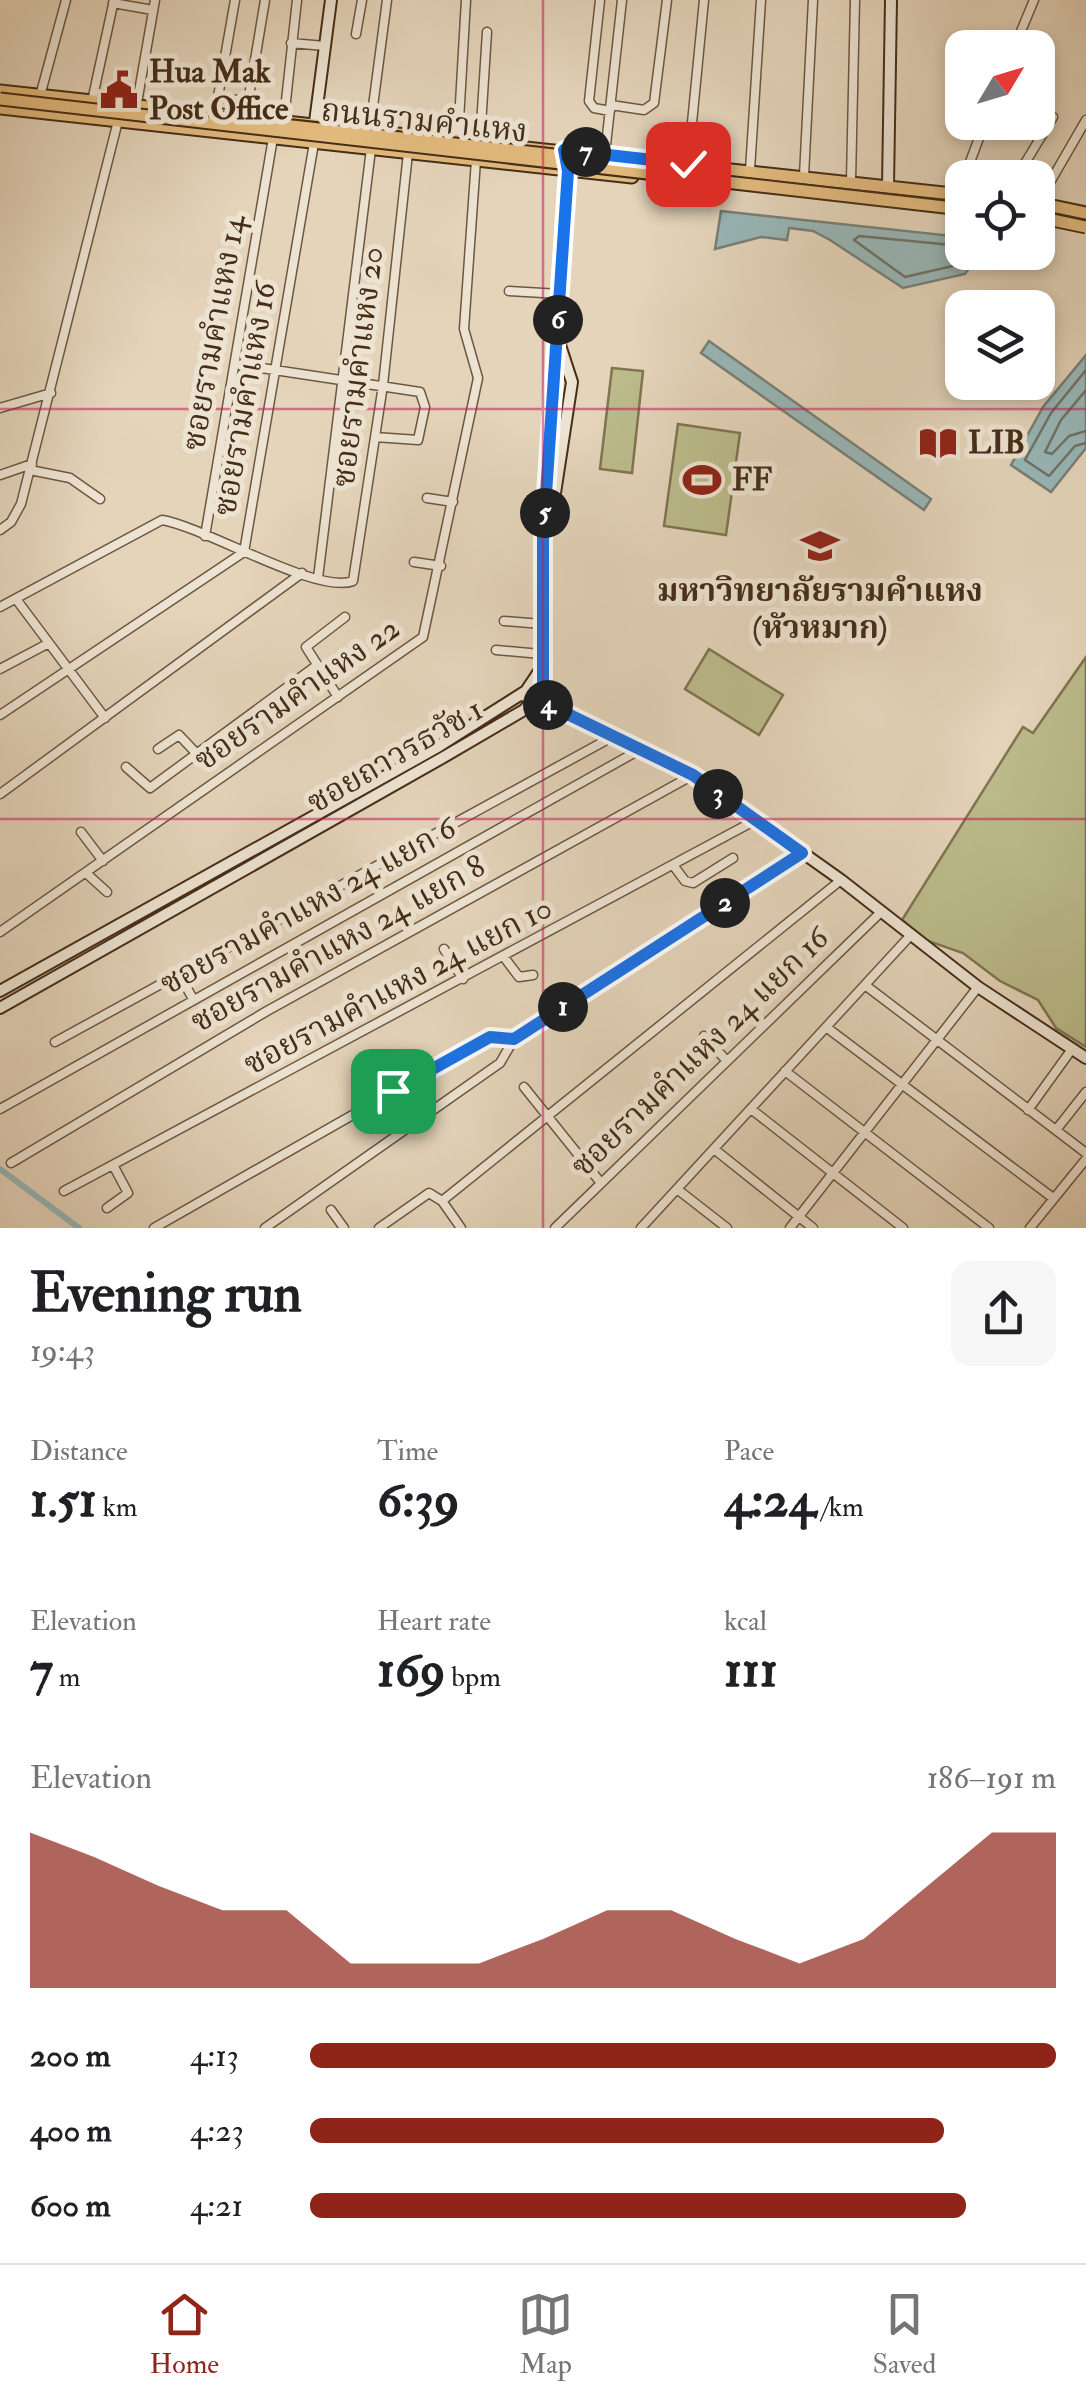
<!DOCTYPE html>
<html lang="en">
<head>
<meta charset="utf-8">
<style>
	body { margin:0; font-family:"IM FELL Double Pica","Noto Serif Thai",serif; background:#f6f6f6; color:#202124; height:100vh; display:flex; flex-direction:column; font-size:38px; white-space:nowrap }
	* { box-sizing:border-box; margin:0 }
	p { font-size:32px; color:#757577 }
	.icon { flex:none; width:55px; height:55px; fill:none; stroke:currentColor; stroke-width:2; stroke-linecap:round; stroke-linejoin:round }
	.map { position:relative; height:1228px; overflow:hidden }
	.drawer { display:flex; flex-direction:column; background:#fff; flex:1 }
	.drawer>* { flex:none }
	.needle { width:65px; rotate:52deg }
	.tools { position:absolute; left:945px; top:30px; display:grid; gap:20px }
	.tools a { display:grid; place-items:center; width:110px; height:110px; border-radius:20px; background:#fff; box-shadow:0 5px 15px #0003; font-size:50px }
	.pin { position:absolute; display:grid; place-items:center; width:85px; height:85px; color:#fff; margin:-42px; border-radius:20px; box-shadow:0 5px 15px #0006 }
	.km { position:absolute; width:50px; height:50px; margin:-25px; border-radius:50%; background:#222; color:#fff; font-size:28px; line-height:50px; text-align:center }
	.round { display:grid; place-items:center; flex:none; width:105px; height:105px; border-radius:20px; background:#f6f6f6 }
	.summary { display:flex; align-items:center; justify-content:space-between; height:170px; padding:0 30px }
	h1 { font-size:55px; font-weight:700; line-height:75px }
	.metrics { display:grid; grid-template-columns:repeat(3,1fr); gap:15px; height:170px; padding:10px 30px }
	.metrics div { display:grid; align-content:center }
	.metrics b { font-size:50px; font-weight:700 }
	.metrics small { font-size:28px; font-weight:400 }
	.metrics p { font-size:28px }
	.chart { height:280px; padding:20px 30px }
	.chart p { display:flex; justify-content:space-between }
	.chart svg { width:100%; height:180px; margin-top:10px; fill:#8f2418; opacity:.7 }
	ul { padding:0 30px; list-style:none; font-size:32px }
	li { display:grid; grid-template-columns:160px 120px 1fr; align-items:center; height:75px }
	li i { height:25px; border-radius:12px; background:#8f2418 }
	.tab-bar { display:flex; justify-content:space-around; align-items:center; height:140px; border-top:2px solid #e0e0e0; background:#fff; font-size:28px; color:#757577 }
	.tab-bar a { display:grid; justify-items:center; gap:5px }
	.tab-bar .current { color:#8f2418 }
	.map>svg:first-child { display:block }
	.green { fill:#bbbb8b; stroke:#807451; stroke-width:2.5 }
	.water { fill:#98b7b8; stroke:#778078; stroke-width:2.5 }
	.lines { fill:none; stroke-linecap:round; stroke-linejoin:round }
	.shore { stroke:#6e7268; stroke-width:2.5 }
	.canal { stroke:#98b7b8; stroke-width:6 }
	.street-casing { stroke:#6d5740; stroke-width:11 }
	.secondary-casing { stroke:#452d17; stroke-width:14 }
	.primary-casing { stroke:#452d17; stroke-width:15 }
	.street { stroke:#ede3d2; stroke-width:8 }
	.secondary { stroke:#ede3d2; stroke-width:10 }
	.primary { stroke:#e2ba7d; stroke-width:11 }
	.primary-bridge-casing { stroke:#452d17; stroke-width:15; stroke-linecap:butt }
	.primary-bridge { stroke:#e2ba7d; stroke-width:11 }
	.route-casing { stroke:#fff; stroke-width:20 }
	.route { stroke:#1a73e8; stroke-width:12 }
	.grid { fill:none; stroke:#c2185b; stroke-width:2.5; stroke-opacity:0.55 }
	.labels { text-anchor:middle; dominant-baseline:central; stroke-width:10; stroke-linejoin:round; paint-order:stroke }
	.poi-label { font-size:32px; font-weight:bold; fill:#452d17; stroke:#ede3d2; text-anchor:start }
	.street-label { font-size:32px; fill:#452d17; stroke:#ede3d2 }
</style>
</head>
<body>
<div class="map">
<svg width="1086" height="1228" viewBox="0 0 1086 1228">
	<rect width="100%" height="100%" fill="#e4d4ba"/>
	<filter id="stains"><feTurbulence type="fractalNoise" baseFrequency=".002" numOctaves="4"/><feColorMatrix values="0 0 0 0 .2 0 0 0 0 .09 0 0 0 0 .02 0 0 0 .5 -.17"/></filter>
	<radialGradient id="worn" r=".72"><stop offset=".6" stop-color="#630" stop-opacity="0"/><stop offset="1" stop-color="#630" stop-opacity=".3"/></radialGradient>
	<path class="green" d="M612,368L643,371L632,473L600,469Z
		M678,424L740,433L726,535L664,526Z
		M709,649L783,695L759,735L685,689Z
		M1086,657V1047L1056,1028L1038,1000L1000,981L963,953L928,941L902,920L1023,727L1033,733Z"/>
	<path class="water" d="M721,211L962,237V252L998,253L978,256L965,274L903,288L830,240L813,231L789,228L787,240L761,237L715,249Z
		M709,341L931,499L924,510L701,353Z
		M1086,355V448L1051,492L1011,465L1043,407Z"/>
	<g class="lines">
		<path class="shore" d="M962,246L859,236L854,240L905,277L957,265L967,252
			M1086,370L1051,413L1025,460L1049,476L1075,446L1086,443
			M1086,390L1061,420L1045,452L1052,454L1069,436L1086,431"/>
		<path class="canal" d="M0,1169L79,1228"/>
		<g class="street-casing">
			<path id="street" d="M235,0L218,97L248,102
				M600,0L589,101L594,108L610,111
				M113,3L153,10
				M356,34L362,0
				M291,43L325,46
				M1014,48L1034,0
				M40,96L66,0
				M92,101L114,0
				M137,103L155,0
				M611,105L644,110L654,103L667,0
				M246,114L265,0
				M284,119L297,0
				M370,129L387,0
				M458,138L466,0
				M480,141L487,32
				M605,154L622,0
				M688,164L704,0
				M750,170L761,0
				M804,176L813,0
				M964,178L985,122
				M1016,178L1053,117
				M851,181L855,0
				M1038,203L1086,120
				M509,291L560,294
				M235,364L420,392L425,407L418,440L375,437
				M0,408L51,393
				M30,470L70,478L100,499
				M0,475L32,464
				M427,498L453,502
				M0,530L11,522L21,504L118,121
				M205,536L273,138
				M414,562L441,566
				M318,578L371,149
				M16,599L105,718
				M0,607L162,520C205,527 317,595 353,581L383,385L408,153
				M504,621L542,624
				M496,650L541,654
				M0,669L49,643
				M338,697L306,647L345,617
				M0,715L244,552L314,143
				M158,749L179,735L196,753
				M126,767L150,788L316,666
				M0,794L302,573
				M81,832L103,861
				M673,865L685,881L693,883L733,858
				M86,873L107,892
				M0,932L423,637L478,378L464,329L476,160
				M444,949L463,979
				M504,957L519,977L533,975
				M178,972L193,999
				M865,985L1086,1153
				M826,1027L1053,1198
				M704,1036L727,1061
				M514,1039L802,853
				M55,1042L612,737
				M785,1071L989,1228
				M524,1087L601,1183
				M0,1109L641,749
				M751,1109L903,1228
				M1028,1110L1072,1049
				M1056,1130L1086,1092
				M714,1149L813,1228
				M11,1163L267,1011L693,775
				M677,1189L727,1228
				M64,1191L754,821
				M442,1201L841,880
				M107,1208L128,1193L113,1165
				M331,1210L344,1228
				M154,1228L486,1039H514
				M265,1228L500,1063L514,1039
				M379,1228L429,1193L442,1201L461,1228
				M555,1228L880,913
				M641,1228L909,937
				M790,1228L978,987
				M1030,1228L1086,1159"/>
		</g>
		<g class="secondary-casing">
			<path id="secondary" d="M315,122L331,0
				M888,186L891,0
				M550,526L572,382L559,342
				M540,677L543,538L568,171
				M520,695L537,697L693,775L841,880L978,987L1086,1058
				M0,991L436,748L526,691L540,670
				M0,1008L442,758L524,710L537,697"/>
		</g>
		<g class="primary-casing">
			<path id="primary" d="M0,91L962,195
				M0,108L632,177
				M1038,203L1086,213"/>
		</g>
		<use href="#street" class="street"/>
		<use href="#secondary" class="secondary"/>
		<use href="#primary" class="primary"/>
		<g class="primary-bridge-casing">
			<path id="primary-bridge" d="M0,99L962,209
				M221,118L590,159
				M1038,217L1086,227"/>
		</g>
		<use href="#primary-bridge" class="primary-bridge"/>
	</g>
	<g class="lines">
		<g class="route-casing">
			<path id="route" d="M393,1091L490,1037L514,1039L802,853L693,775L547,704L543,692V538L568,171L564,150L688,164"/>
		</g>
		<use href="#route" class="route"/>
	</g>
	<path class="grid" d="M543,0V1228M0,409H1086M0,819H1086"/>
	<defs>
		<g id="civic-bare" transform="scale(3)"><path d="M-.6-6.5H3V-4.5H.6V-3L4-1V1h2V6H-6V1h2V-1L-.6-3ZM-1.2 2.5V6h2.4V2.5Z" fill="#8f2418" stroke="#ede3d2" stroke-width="2.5" paint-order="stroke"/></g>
		<g id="library-bare" transform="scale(3)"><path d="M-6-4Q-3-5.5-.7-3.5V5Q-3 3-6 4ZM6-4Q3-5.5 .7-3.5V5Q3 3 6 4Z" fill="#8f2418" stroke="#ede3d2" stroke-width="2.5" paint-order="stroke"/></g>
		<g id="stadium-bare" transform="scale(3)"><path d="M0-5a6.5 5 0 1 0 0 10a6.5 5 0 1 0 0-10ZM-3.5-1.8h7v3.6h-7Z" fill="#8f2418" stroke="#ede3d2" stroke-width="2.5" paint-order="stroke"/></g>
		<g id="university-bare" transform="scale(3)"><path d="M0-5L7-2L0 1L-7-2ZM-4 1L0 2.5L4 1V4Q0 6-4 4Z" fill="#8f2418" stroke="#ede3d2" stroke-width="2.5" paint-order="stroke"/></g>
	</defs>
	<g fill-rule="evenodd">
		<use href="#civic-bare" x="119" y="90"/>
		<use href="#library-bare" x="938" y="443"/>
		<use href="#stadium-bare" x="702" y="480"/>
		<use href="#university-bare" x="820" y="546"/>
	</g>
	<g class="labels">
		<g class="poi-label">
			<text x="149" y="72">Hua Mak<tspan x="149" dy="37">Post Office</tspan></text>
			<text x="968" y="443">LIB</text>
			<text x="732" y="480">FF</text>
			<text x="820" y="591" text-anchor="middle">มหาวิทยาลัยรามคำแหง<tspan x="820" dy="37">(หัวหมาก)</tspan></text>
		</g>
		<g class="street-label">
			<text transform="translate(424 121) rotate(6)">ถนนรามคำแหง</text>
			<text transform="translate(214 333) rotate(-80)">ซอยรามคำแหง 14</text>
			<text transform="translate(358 367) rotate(-83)">ซอยรามคำแหง 20</text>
			<text transform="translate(245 399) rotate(-80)">ซอยรามคำแหง 16</text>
			<text transform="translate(297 694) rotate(-35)">ซอยรามคำแหง 22</text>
			<text transform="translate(395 756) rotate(-30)">ซอยถาวรธวัช 1</text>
			<text transform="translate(308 906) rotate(-29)">ซอยรามคำแหง 24 แยก 6</text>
			<text transform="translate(338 944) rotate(-29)">ซอยรามคำแหง 24 แยก 8</text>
			<text transform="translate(398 986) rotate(-28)">ซอยรามคำแหง 24 แยก 10</text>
			<text transform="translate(700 1052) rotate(-44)">ซอยรามคำแหง 24 แยก 16</text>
		</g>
	</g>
	<rect width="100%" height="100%" filter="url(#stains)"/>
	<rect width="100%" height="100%" fill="url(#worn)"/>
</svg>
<div class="tools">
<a><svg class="needle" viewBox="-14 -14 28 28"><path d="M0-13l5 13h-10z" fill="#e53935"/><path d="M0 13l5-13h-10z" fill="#757577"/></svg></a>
<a><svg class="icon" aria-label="locate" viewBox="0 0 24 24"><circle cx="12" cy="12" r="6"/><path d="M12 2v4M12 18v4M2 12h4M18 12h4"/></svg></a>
<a><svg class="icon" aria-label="layers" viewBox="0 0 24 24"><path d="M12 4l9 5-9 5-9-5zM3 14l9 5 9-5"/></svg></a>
</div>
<div class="pin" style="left:393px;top:1091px;background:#1e9e55"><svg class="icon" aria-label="arrive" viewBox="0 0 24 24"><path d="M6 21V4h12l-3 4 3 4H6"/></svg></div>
<div class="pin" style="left:688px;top:164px;background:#d93025"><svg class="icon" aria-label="check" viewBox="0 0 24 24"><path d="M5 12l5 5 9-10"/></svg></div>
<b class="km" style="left:563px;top:1007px">1</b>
<b class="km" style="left:725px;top:903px">2</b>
<b class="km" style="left:718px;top:794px">3</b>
<b class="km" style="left:548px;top:705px">4</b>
<b class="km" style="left:545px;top:513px">5</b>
<b class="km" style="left:558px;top:320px">6</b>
<b class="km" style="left:586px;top:152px">7</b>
</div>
<section class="drawer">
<div class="summary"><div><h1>Evening run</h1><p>19:43</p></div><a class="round"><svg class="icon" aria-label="share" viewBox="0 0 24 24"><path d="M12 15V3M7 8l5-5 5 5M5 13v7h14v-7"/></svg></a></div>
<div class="metrics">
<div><p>Distance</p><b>1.51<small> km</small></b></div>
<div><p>Time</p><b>6:39</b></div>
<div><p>Pace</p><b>4:24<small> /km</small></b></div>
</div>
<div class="metrics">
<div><p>Elevation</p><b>7<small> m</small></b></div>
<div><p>Heart rate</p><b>169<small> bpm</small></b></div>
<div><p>kcal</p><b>111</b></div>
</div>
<div class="chart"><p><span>Elevation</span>186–191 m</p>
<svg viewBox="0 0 160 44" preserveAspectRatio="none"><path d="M0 44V6L10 12L20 19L30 25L40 25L50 38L60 38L70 38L80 32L90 25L100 25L110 32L120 38L130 32L140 19L150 6L160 6V44z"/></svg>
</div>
<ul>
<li><b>200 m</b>4:13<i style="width:100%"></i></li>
<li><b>400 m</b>4:23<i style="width:85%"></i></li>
<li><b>600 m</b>4:21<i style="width:88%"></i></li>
</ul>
</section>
<nav class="tab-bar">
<a class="current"><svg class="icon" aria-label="home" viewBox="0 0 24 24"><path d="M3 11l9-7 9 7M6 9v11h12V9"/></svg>Home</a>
<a><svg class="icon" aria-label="map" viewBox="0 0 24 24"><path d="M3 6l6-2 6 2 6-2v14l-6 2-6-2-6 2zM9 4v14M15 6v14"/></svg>Map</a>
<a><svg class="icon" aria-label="saved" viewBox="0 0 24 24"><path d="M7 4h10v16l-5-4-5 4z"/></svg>Saved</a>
</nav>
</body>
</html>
